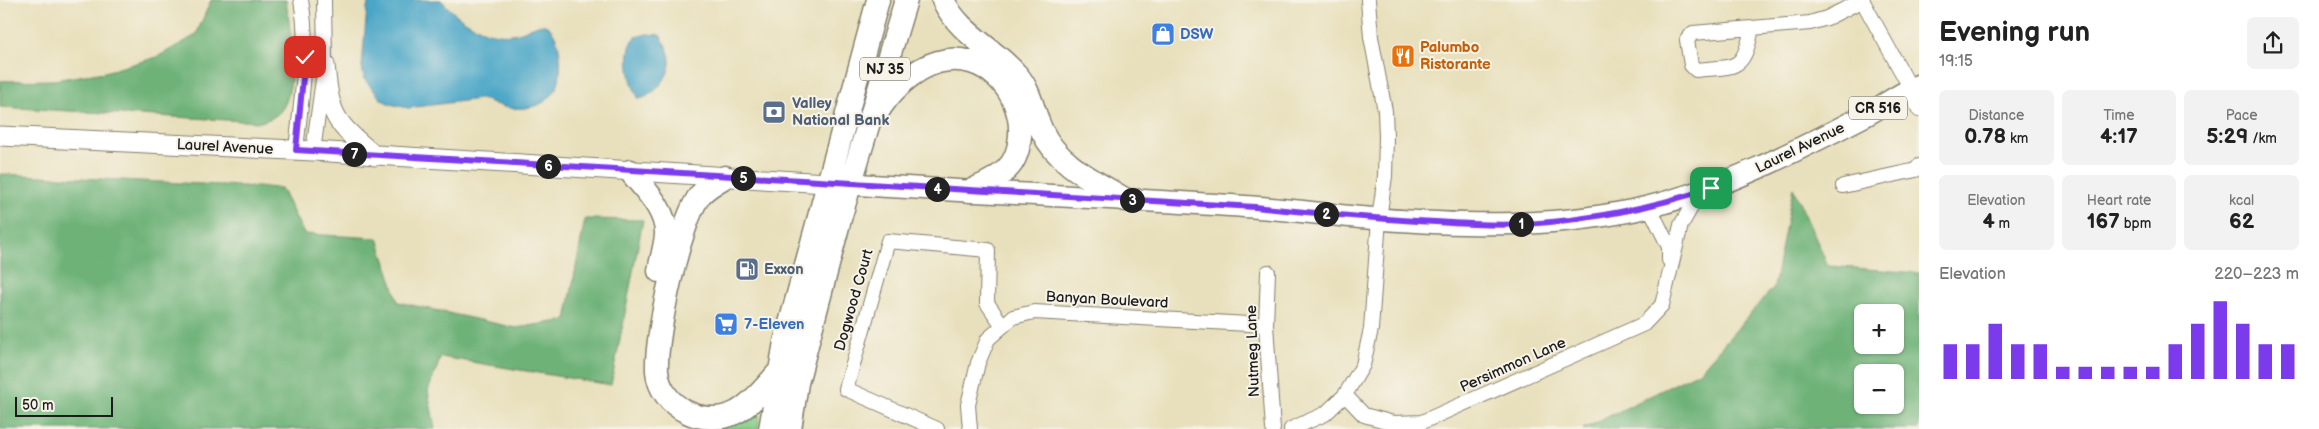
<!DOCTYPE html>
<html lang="en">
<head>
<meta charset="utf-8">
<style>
	body { margin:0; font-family:"Balsamiq Sans",sans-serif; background:#f2f2f2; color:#222; height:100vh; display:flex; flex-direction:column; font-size:19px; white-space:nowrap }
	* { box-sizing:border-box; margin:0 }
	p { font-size:16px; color:#767676 }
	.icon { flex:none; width:28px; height:28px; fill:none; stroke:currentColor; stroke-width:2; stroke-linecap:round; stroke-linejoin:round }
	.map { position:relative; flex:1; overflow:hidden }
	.sheet { display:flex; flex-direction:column; background:#fff; width:400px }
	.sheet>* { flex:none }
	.fabs { position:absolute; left:1854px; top:304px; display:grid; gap:10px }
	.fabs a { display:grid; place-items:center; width:50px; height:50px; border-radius:8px; background:#fff; box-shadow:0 1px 4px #0004; font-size:25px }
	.scale { position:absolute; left:15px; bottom:12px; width:98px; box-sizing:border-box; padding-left:5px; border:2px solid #1c1c1c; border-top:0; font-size:14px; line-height:18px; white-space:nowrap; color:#1c1c1c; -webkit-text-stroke:4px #f7f3e8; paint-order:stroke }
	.pin { position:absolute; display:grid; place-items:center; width:42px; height:42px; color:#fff; margin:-21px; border-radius:10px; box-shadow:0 2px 8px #0006 }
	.km { position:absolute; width:25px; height:25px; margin:-12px; border-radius:50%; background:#222; color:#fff; font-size:14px; line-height:25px; text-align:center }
	.round { display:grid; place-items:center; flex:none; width:52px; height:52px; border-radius:8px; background:#f2f2f2 }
	.head { display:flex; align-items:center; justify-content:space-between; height:85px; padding:0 20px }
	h1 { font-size:28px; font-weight:700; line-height:38px }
	.figures { display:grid; grid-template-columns:repeat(3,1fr); gap:8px; height:85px; padding:5px 20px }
	.figures div { display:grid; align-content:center; border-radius:8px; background:#f2f2f2; text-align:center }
	.figures b { font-size:21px; font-weight:700 }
	.figures small { font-size:14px; font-weight:400 }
	.figures p { font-size:14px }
	.chart { height:140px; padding:10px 20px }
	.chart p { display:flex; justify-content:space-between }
	.chart svg { width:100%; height:90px; margin-top:5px; stroke:#7c3aed; stroke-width:6 }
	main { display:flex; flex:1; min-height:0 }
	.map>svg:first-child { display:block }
	.green { fill:#88d08c; stroke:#527654 }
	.forest { fill:#6eb278; stroke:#45674a; fill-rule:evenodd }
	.water { fill:#48a6c7; stroke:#326172 }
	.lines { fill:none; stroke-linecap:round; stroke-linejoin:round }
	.minor-casing { stroke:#827e6c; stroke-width:16 }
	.secondary-casing { stroke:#827e6c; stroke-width:21 }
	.primary-casing { stroke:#827e6c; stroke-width:24 }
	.trunk-casing { stroke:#827e6c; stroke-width:25 }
	.minor { stroke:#fff; stroke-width:14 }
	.secondary { stroke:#fff; stroke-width:19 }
	.primary { stroke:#fff; stroke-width:21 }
	.trunk { stroke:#fff; stroke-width:22 }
	.route-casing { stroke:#fff; stroke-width:10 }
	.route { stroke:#7c3aed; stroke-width:6 }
	.labels { text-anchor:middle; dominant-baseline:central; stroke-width:4; stroke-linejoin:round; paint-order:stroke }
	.shield { fill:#f7f3e8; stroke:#5e5c59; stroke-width:1 }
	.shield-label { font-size:14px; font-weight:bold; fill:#1c1c1c }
	.shop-label { font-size:15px; font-weight:bold; fill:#366cbe; stroke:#f7f3e8; text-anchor:start }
	.food-label { font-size:15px; font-weight:bold; fill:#c56008; stroke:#f7f3e8; text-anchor:start }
	.service-label { font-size:15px; font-weight:bold; fill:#4e5e75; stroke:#f7f3e8; text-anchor:start }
	.street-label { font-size:15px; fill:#1c1c1c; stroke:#f7f3e8 }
</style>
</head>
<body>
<main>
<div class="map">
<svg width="1919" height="429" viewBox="0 0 1919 429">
	<rect width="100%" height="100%" fill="#f7f3e8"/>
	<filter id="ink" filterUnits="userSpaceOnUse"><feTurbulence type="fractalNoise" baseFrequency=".02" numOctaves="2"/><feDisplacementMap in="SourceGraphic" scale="10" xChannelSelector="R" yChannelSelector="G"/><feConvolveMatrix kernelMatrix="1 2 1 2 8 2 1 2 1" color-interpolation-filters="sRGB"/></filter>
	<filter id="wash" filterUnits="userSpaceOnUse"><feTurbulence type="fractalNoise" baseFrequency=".0096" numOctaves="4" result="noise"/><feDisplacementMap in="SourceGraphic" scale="20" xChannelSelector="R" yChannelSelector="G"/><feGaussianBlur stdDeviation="1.12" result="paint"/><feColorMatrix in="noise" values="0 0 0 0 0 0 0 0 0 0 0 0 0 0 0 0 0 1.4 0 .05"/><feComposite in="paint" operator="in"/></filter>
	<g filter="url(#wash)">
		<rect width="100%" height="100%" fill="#e8e0bc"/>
		<path class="green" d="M760,408L758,429H698L691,426L693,423Z"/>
		<path class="forest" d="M211,0H286C290,26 301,100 275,116C271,119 265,120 261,122L0,107V81L54,80L105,72L157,57L196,35Z
			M0,174L281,188L304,234L378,238L398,302L516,328L566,320L585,219L643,220L611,385L441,357L428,391L435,429H0Z
			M1793,188L1828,266L1919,273V429H1583L1699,372L1774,287ZM1895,312V345H1862V312ZM1895,372V405H1862V372Z"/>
		<path class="water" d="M369,0H441C460,21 489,40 518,33C527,31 539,21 547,26C562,35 563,73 557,87C548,107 524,111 504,107C495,105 489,100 479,99L408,108L390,104L382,100L364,79L362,66L367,8Z
			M647,34L660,35C664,42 670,52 670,61C671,76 653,97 639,99C630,84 622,51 636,37Z"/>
	</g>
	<g filter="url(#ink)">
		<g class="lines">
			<g class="minor-casing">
				<path id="minor" d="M1862,0L1911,89L1919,110
					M1752,28C1743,72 1737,66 1696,70L1691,65L1687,40L1693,33Z
					M1752,28L1810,23L1827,18L1863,0
					M296,150C301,100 310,50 301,0
					M313,151L325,65L324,0
					M1843,186L1916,170L1919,166
					M1649,206L1669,247V260
					M1268,272L1266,325L1273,429
					M1345,395L1364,415L1393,423L1422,422L1644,324L1662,305L1681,225L1693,204L1706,192
					M937,429L846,389L888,241L988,250L987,303L1003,326
					M970,429L968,405L978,363L988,339L1013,317L1034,312L1266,325
					M1291,429L1325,414L1345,395L1363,365L1371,329L1379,219L1385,176L1386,137L1385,111L1371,37L1368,0"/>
			</g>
			<g class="secondary-casing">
				<path id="secondary" d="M325,65C330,118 335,122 375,156
					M0,136L313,151L842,184"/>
			</g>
			<g class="primary-casing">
				<path id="primary" d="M850,184C984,193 1119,198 1253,207C1295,210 1337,216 1379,219C1469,226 1559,228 1648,207C1725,188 1796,151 1866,115C1884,105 1901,93 1919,85"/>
			</g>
			<g class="trunk-casing">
				<path id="trunk" d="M943,0C959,34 994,48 1017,75C1031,91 1033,112 1042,131C1058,165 1095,181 1126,200
					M876,115C888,93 913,69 938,62C984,49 1023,92 1020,136C1019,149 1016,161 1006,170C996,180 983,185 970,191
					M630,171C644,189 667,210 666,235C665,247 661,259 659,271
					M725,177C716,182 707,187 700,195C680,221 655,337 657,371C660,408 705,429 737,412C753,403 766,386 778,373
					M770,429L785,342L878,0
					M790,429L797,383L841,215L906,0"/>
			</g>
			<use href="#minor" class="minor"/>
			<use href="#secondary" class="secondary"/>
			<use href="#primary" class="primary"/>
			<use href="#trunk" class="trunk"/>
		</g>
	</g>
	<g class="lines" filter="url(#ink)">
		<g class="route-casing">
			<path id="route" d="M305,57L296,150L1255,207C1315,213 1375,219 1436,222C1466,224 1496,226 1526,224C1590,220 1651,208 1711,188"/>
		</g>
		<use href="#route" class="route"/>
	</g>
	<defs>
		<g id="shop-square" transform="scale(1.25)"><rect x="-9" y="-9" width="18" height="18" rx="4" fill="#3f7fe0" stroke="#f7f3e8"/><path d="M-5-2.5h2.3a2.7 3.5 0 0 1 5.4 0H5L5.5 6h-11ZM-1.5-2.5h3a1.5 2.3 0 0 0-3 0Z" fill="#fff"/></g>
		<g id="restaurant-square" transform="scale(1.25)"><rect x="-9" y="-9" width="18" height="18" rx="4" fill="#e8710a" stroke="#f7f3e8"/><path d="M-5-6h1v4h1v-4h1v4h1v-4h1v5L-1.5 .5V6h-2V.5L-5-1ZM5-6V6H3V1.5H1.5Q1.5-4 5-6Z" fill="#fff"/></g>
		<g id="bank-square" transform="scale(1.25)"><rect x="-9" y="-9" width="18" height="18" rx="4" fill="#5c6f8a" stroke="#f7f3e8"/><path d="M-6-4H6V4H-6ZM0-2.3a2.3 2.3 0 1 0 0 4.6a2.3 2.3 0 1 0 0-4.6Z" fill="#fff"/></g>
		<g id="fuel-square" transform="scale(1.25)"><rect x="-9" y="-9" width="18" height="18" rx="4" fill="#5c6f8a" stroke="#f7f3e8"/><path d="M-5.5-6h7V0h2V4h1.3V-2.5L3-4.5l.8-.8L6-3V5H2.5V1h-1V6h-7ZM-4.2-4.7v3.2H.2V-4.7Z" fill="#fff"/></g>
		<g id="supermarket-square" transform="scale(1.25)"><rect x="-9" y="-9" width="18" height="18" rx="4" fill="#3f7fe0" stroke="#f7f3e8"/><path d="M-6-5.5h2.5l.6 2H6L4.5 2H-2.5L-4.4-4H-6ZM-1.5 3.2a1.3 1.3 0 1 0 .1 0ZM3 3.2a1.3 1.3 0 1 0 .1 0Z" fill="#fff"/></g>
	</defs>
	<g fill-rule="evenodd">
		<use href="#shop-square" x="1163" y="34"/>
		<use href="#restaurant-square" x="1403" y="56"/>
		<use href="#bank-square" x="774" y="112"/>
		<use href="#fuel-square" x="747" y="269"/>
		<use href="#supermarket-square" x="726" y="324"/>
	</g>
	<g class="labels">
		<g class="shield">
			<rect x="860" y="57.5" width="50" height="23" rx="4"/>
			<rect x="1849" y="96.5" width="58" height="23" rx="4"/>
		</g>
		<g class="shield-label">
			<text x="885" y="69">NJ 35</text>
			<text x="1878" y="108">CR 516</text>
		</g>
		<g class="shop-label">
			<text x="1180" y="34">DSW</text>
			<text x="744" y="324">7-Eleven</text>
		</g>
		<g class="food-label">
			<text x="1420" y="47">Palumbo<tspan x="1420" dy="17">Ristorante</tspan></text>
		</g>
		<g class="service-label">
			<text x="792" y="103">Valley<tspan x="792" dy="17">National Bank</tspan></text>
			<text x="764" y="269">Exxon</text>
		</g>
		<g class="street-label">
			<text transform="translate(225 147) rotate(3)">Laurel Avenue</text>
			<text transform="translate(1800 148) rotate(-26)">Laurel Avenue</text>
			<text transform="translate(854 300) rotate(-74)">Dogwood Court</text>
			<text transform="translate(1107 300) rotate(3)">Banyan Boulevard</text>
			<text transform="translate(1253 351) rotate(-92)">Nutmeg Lane</text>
			<text transform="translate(1513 365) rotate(-24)">Persimmon Lane</text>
		</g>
	</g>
</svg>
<div class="fabs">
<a>+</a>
<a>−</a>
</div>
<div class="scale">50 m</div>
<div class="pin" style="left:1711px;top:188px;background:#1e9e55"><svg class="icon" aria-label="arrive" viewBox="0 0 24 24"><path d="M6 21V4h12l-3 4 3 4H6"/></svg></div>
<div class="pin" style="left:305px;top:57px;background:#d93025"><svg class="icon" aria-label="check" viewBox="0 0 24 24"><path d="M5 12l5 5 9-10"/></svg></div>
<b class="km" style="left:1521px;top:224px">1</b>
<b class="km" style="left:1326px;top:214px">2</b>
<b class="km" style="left:1132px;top:200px">3</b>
<b class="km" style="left:937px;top:189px">4</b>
<b class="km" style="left:743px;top:178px">5</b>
<b class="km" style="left:548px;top:166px">6</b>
<b class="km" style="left:354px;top:154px">7</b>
</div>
<section class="sheet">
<div class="head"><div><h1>Evening run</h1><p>19:15</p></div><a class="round"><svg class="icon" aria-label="share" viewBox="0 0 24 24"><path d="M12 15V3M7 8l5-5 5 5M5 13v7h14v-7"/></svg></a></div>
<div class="figures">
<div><p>Distance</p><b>0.78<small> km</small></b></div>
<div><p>Time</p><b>4:17</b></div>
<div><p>Pace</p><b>5:29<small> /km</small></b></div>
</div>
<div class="figures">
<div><p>Elevation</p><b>4<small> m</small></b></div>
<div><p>Heart rate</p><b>167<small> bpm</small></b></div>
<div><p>kcal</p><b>62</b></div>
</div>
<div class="chart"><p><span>Elevation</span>220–223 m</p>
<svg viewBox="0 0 160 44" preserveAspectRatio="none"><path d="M5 44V27M15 44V27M25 44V17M35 44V27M45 44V27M55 44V38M65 44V38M75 44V38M85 44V38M95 44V38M105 44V27M115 44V17M125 44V6M135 44V17M145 44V27M155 44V27"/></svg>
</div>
</section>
</main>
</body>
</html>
